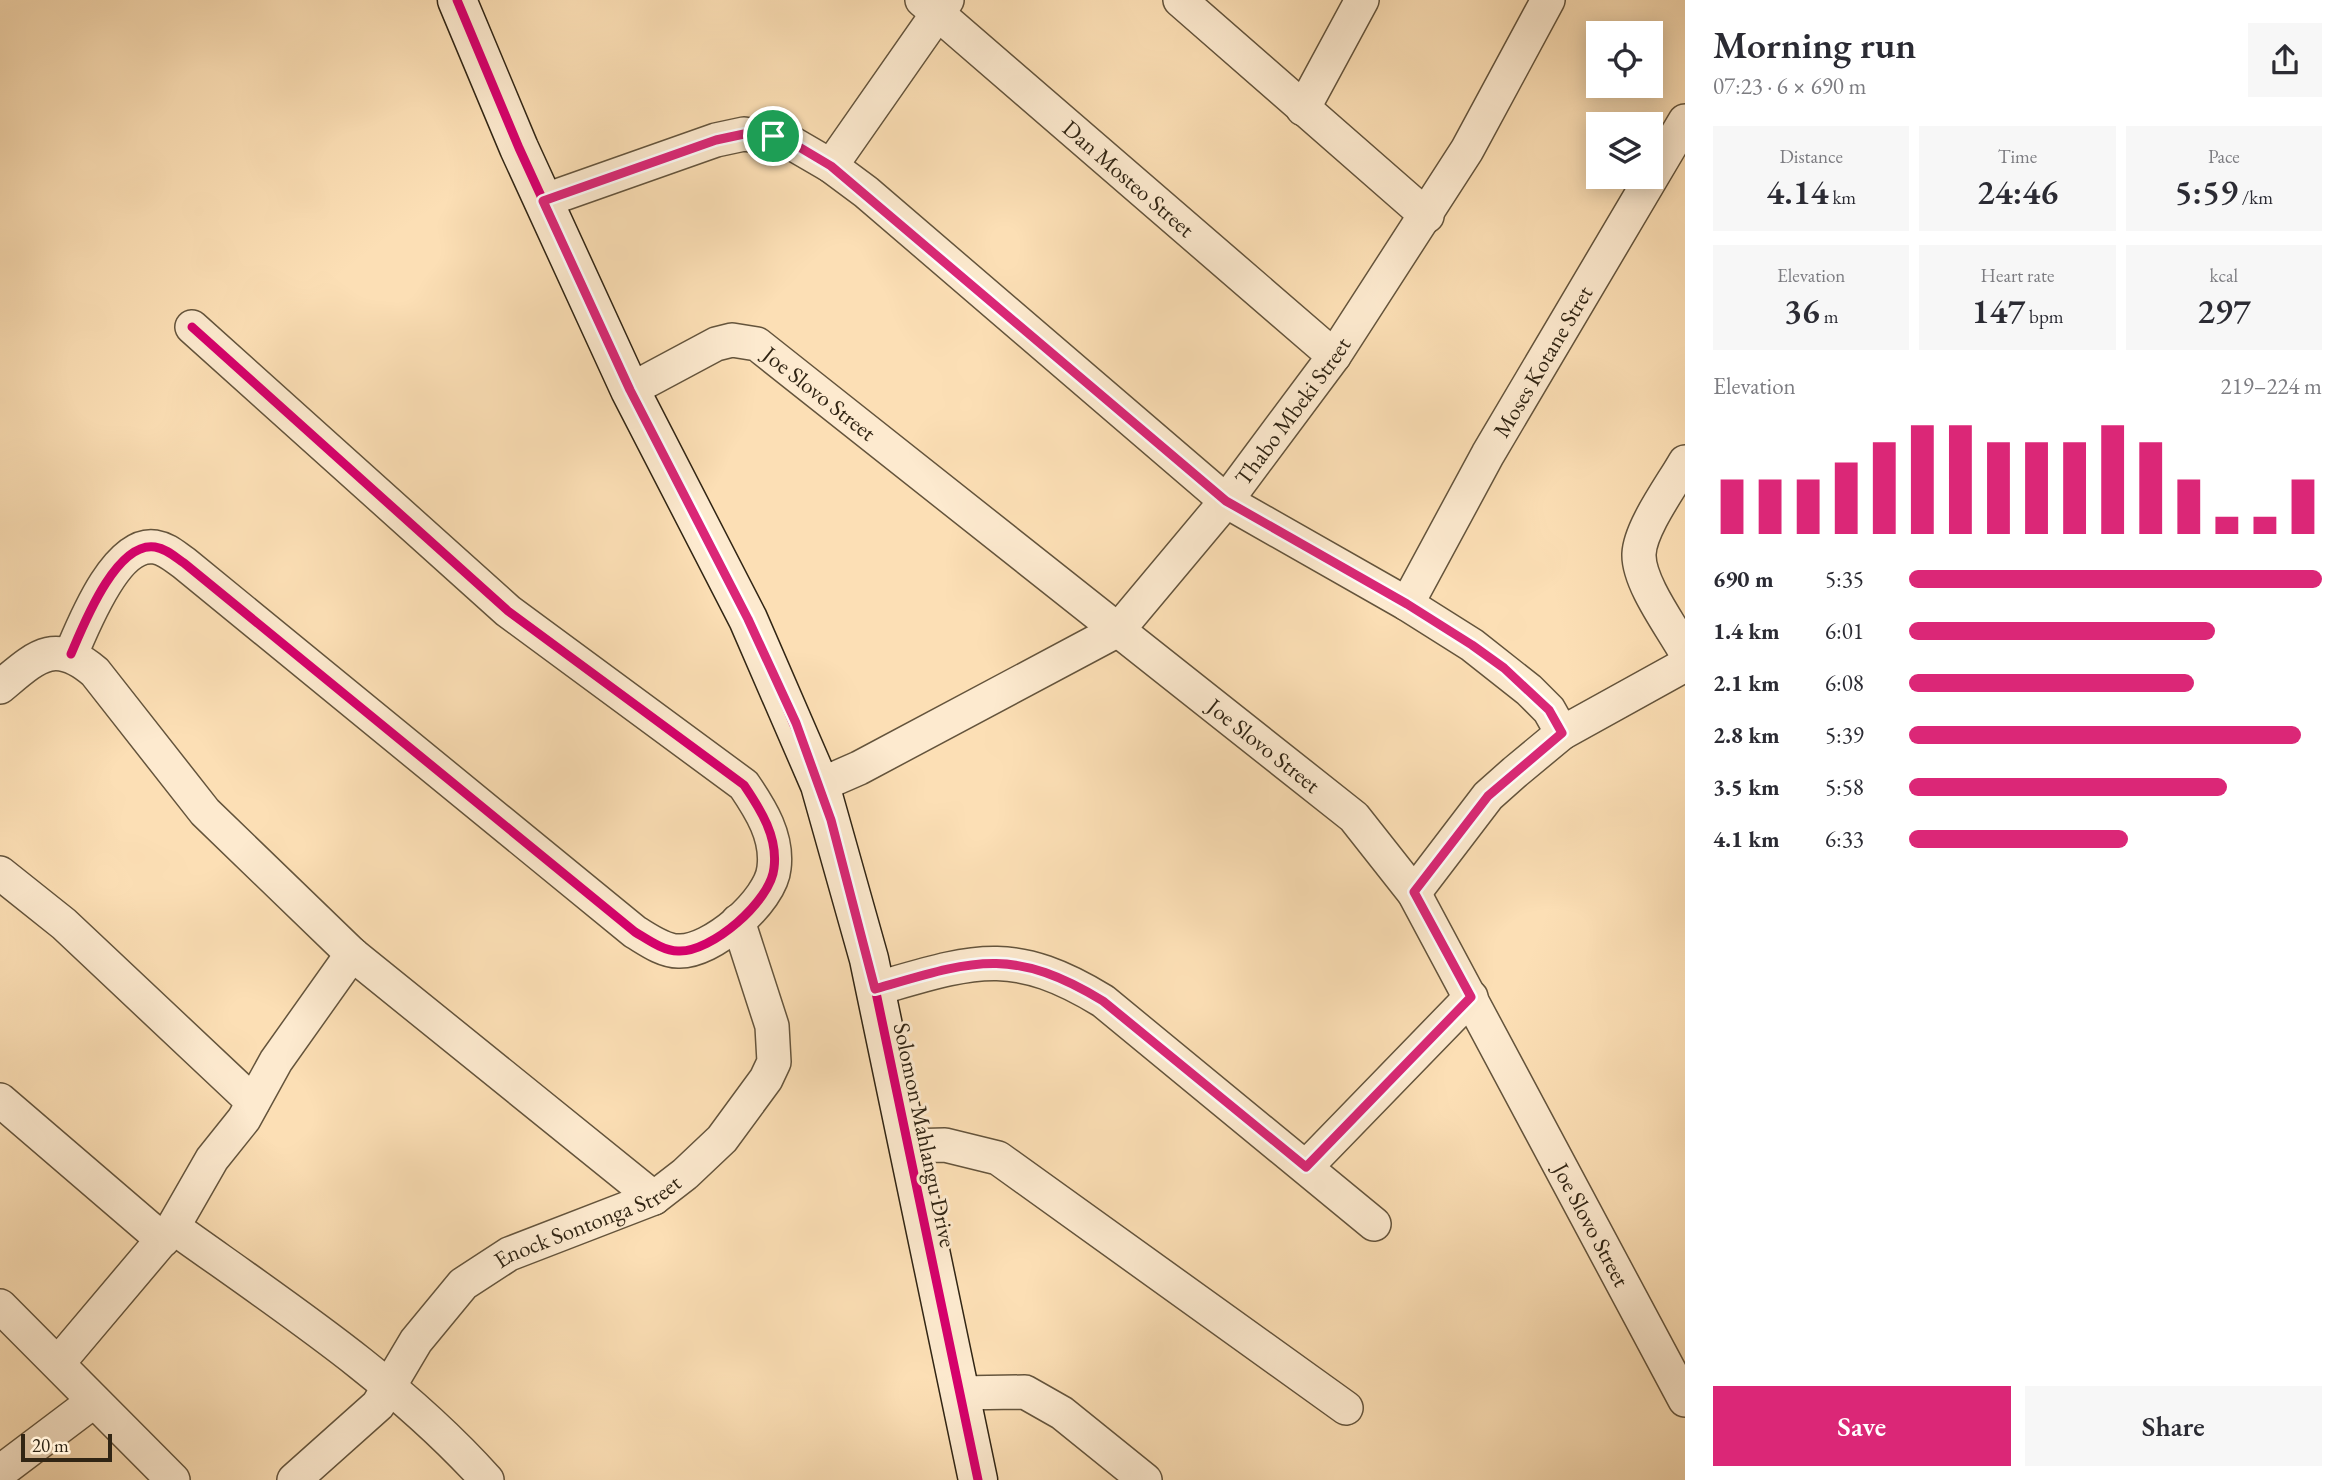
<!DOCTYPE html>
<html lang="en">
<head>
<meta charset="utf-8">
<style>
	body { margin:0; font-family:"EB Garamond",serif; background:#f7f7f7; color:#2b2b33; height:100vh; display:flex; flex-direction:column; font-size:26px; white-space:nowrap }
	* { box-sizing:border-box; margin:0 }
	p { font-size:23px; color:#7c7c81 }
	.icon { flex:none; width:38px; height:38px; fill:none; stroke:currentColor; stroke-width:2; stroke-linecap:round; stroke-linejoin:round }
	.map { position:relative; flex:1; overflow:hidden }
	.drawer { display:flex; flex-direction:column; background:#fff; width:665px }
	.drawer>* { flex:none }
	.buttons { position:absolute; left:1586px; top:21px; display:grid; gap:14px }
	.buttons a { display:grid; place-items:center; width:77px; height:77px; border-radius:0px; background:#fff; box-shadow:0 4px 18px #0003; font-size:35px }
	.scale { position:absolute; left:21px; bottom:18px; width:91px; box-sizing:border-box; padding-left:7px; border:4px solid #312514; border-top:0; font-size:19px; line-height:24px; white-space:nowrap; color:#312514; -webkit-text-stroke:5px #fdeacf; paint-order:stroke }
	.pin { position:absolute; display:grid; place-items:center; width:60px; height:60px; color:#fff; margin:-30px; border:4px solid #fff; border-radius:50%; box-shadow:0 2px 7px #0007 }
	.round { display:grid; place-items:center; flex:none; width:74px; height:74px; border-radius:0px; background:#f7f7f7 }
	.overview { display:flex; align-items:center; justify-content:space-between; height:119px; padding:0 28px }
	h1 { font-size:38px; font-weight:600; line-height:52px }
	.stats { display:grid; grid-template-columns:repeat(3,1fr); gap:10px; height:119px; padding:7px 28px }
	.stats div { display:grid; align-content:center; border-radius:0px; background:#f7f7f7; text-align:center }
	.stats b { font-size:35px; font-weight:600 }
	.stats small { font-size:19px; font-weight:400 }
	.stats p { font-size:19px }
	.chart { height:196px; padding:14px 28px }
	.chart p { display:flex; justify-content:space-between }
	.chart svg { width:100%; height:126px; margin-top:7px; stroke:#db2777; stroke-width:6 }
	.action { display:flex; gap:14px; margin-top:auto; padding:14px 28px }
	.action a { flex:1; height:80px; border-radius:0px; background:#db2777; color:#fff; font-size:28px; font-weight:600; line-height:80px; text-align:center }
	.action a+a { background:#f7f7f7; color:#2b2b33 }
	ul { padding:0 28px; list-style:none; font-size:23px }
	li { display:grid; grid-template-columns:112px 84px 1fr; align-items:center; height:52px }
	li i { height:18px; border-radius:9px; background:#db2777 }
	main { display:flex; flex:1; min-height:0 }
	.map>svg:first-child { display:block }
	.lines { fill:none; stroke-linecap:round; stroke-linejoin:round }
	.street-casing { stroke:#64543c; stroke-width:36 }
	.secondary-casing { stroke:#312514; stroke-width:41 }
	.street { stroke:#fdeacf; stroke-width:33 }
	.secondary { stroke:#fdeacf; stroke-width:38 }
	.cycleway-casing { stroke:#fdeacf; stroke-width:13 }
	.cycleway { stroke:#d6006c; stroke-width:9 }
	.route-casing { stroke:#fff; stroke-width:14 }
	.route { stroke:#db2777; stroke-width:9 }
	.labels { text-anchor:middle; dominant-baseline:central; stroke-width:6; stroke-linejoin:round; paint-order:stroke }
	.street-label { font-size:23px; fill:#312514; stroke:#fdeacf }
</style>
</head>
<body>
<main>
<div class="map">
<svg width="1685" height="1480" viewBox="0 0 1685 1480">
	<rect width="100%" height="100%" fill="#fcdfb5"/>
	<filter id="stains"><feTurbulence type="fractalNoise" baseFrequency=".00286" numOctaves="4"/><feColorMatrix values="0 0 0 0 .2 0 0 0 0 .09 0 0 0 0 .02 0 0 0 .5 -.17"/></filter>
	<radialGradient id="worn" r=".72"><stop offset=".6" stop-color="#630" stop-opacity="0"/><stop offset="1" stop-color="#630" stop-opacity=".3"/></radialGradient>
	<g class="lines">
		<g class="street-casing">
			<g id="street">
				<path id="s1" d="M922,0L1334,356"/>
				<path d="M1180,0L1427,216"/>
				<path d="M1303,109L1362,0"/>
				<path d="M831,166L947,0"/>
				<path d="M543,201L716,140L744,134L788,141L831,166L866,192L1226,501L1407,604L1472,645L1529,690L1549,710L1562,733"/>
				<path id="s2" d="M630,390L716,344L732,340L757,344L1354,817L1414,893L1685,1400"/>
				<path d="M1685,462C1672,485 1640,528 1639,554C1638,582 1671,626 1685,651"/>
				<path id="s3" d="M1407,604L1488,454L1685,121"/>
				<path d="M71,654C83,626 116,541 155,547C167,549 175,557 184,563L635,932C647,939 663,951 678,951C711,953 771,901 774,868C778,837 761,810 744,785L508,611L192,327"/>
				<path d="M0,687C36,657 54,637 95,672L205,812L352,954L654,1198"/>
				<path id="s4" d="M820,785L859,768L1118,630L1226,501L1334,356L1467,150L1548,0"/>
				<path d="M0,873L64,924L253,1102"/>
				<path d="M1414,893L1488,796L1515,772L1562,733L1685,665"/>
				<path d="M875,989C973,961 1011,945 1103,1001L1374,1224"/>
				<path d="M0,1100L163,1240"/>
				<path d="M908,1146L945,1145L998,1158L1346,1408"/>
				<path d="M1306,1167L1471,997"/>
				<path d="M173,1227C282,1305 397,1380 487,1480"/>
				<path d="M0,1306L173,1480"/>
				<path d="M59,1362L173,1227L212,1159L244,1119L276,1061L352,954"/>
				<path d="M959,1393L1025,1392L1062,1413L1145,1480"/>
				<path d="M0,1472L94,1401"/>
				<path id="s5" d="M294,1480L378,1405L416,1341L463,1284L509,1254L654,1198L685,1174L722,1139L766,1079L774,1062L772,1026L738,921"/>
			</g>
		</g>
		<g class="secondary-casing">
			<path id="secondary" d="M457,0L519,148L630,390L748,619L820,785L869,959L978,1480"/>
		</g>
		<use href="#street" class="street"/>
		<use href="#secondary" class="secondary"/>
		<g class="cycleway-casing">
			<path id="cycleway" d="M457,0L519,148L630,390L748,619L820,785L869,959L978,1480
				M71,654C83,626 116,541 155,547C167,549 175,557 184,563L635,932C647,939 663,951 678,951C711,953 771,901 774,868C778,837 761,810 744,785L508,611L192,327"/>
		</g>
		<use href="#cycleway" class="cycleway"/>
	</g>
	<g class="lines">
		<g class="route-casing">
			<path id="route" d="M744,134L789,141L831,166L1226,501L1407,604L1472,645L1504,668L1549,710L1562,733L1488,796L1414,892L1471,997L1306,1167L1103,1001C1011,945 972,961 875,989L831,820L796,723L748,619L630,390L543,201L716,140Z"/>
		</g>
		<use href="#route" class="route"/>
	</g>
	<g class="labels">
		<g class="street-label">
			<text stroke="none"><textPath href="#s1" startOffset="273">Dan Mosteo Street</textPath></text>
			<text stroke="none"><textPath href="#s3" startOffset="278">Moses Kotane Stret</textPath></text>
			<text stroke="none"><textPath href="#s2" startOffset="219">Joe Slovo Street</textPath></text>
			<text stroke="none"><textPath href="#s4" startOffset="616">Thabo Mbeki Street</textPath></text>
			<text stroke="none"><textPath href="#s2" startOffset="786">Joe Slovo Street</textPath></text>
			<text transform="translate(925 1135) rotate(78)">Solomon Mahlangu Drive</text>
			<text stroke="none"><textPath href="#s5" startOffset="401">Enock Sontonga Street</textPath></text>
			<text stroke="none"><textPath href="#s2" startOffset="1374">Joe Slovo Street</textPath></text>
		</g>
	</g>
	<rect width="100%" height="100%" filter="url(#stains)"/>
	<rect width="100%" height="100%" fill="url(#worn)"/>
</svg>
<div class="buttons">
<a><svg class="icon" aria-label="locate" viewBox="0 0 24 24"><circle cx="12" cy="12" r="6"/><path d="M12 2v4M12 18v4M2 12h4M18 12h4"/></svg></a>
<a><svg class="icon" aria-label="layers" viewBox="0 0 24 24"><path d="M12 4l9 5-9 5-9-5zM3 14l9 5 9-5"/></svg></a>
</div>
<div class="scale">20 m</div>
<div class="pin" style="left:773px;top:136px;background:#1e9e55"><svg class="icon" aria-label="arrive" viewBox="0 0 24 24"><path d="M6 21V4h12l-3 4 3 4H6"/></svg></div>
</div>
<section class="drawer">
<div class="overview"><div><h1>Morning run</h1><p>07:23 · 6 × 690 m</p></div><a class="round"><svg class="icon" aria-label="share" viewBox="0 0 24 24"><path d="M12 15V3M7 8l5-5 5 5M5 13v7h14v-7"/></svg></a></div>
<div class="stats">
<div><p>Distance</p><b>4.14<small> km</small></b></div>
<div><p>Time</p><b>24:46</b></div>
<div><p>Pace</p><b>5:59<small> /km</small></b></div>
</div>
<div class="stats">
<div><p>Elevation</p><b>36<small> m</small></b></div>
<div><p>Heart rate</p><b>147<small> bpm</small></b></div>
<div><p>kcal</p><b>297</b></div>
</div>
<div class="chart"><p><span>Elevation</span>219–224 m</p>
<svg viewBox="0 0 160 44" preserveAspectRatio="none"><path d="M5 44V25M15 44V25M25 44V25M35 44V19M45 44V12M55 44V6M65 44V6M75 44V12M85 44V12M95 44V12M105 44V6M115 44V12M125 44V25M135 44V38M145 44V38M155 44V25"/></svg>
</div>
<ul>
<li><b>690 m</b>5:35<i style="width:100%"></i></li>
<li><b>1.4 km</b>6:01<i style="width:74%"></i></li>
<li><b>2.1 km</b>6:08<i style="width:69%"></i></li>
<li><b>2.8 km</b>5:39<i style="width:95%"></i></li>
<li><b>3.5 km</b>5:58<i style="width:77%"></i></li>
<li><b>4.1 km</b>6:33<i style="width:53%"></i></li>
</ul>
<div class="action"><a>Save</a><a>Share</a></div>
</section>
</main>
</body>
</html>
